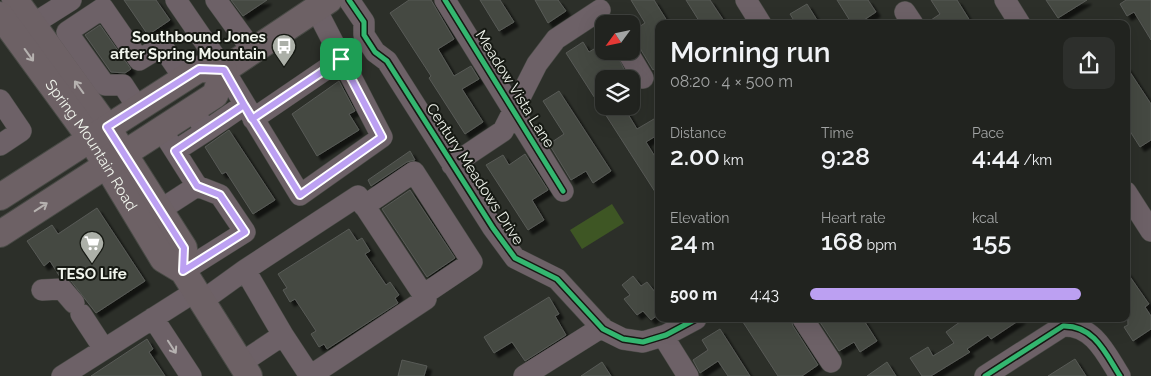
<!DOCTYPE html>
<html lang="en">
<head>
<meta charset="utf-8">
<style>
	body { margin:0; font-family:Raleway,sans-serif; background:#2d2f2c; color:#f1f3f6; height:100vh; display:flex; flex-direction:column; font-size:19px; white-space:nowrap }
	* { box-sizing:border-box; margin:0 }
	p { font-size:16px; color:#a2a4a4 }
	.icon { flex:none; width:28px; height:28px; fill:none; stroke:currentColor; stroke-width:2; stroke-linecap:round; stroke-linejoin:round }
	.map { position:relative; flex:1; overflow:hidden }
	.panel { position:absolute; left:655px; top:20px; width:475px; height:302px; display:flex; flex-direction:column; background:#21231f; border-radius:10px; box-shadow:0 5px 20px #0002,0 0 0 1px #3e403d }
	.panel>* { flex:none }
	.needle { width:32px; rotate:237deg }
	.tools { position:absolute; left:595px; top:15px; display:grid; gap:10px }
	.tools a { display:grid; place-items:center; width:45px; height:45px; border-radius:10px; background:#21231f; box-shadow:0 5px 20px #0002,0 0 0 1px #3e403d; font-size:25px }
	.pin { position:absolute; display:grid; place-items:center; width:42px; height:42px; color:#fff; margin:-21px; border-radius:10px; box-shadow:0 2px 8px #0006 }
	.round { display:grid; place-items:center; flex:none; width:52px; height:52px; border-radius:10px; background:#2d2f2c }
	.overview { display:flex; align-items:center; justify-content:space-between; height:85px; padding:0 15px }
	h1 { font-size:28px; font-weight:600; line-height:38px }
	.metrics { display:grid; grid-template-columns:repeat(3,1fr); gap:8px; height:85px; padding:5px 15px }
	.metrics div { display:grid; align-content:center }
	.metrics b { font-size:25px; font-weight:600 }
	.metrics small { font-size:14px; font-weight:400 }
	.metrics p { font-size:14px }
	ul { padding:0 15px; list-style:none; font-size:16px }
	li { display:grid; grid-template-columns:80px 60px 1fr; align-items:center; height:38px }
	li i { height:12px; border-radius:6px; background:#bca0f2 }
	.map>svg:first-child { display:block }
	.green { fill:#3e5624 }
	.building { fill:#454843; stroke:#585b56; filter:url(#shadow) }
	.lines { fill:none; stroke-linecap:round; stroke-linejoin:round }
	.minor-casing { stroke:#484a45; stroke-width:22 }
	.major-casing { stroke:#484a45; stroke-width:28 }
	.minor { stroke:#6d6167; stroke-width:21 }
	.major { stroke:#6d6165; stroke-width:26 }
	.cycleway-casing { stroke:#161913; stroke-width:8 }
	.cycleway { stroke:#33b770; stroke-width:5 }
	.oneway { stroke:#b6b2b0 }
	.oneway2 { stroke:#b6b2b1 }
	.route-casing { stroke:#fff; stroke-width:10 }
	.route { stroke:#bca0f2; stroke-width:6 }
	.labels { text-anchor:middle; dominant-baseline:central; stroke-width:4; stroke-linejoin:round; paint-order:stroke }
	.poi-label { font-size:15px; font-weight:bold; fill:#f1f5ed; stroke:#161913; text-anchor:end }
	.street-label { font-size:15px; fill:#f1f5ed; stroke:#161913 }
</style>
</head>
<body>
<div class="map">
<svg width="1151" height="376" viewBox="0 0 1151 376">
	<defs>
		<filter id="shadow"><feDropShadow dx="4.5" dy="4.5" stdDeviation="1" flood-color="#0009"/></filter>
	</defs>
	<rect width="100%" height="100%" fill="#2c2f29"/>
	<path class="green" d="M612,204L624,223L582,249L570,230Z"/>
	<path class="building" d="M124,0H156L170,20L148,35Z
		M231,0H267L243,16Z
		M409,0H431L454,39L438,49L454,76L471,66L479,79L462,89L483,122L465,134L429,78L431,76L390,13Z
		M480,0H500L514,22L499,31Z
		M535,0H558L566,11L548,23Z
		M631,0H654L669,24H659V66L653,70L638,45L631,40V32L645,23Z
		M686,0H710L726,24H701Z
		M837,0H868L876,12L858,24H852Z
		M931,0H957L972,24H925L940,14Z
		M1046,0H1087L1058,18Z
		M1126,0H1151V40L1134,12L1127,16L1120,4Z
		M807,4L817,20L811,24H796L790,14Z
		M100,25L131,69L125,73L111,72L85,35Z
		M583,42L589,52L604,43V51H615L629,79H604V106H623L637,129L659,116V134L646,142L659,163V198L566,53Z
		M1126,66L1151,104V140L1140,147L1126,125Z
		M339,81L355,111L349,114L359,130L317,156L292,114Z
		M559,91L611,171L593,183L586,171L571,180L549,144L564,134L543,101Z
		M229,130L275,200L253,214L226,172L222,174L205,147Z
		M410,151L415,160L407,162L371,186L368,180Z
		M525,154L548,190L532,200L544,220L528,230L486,165L503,155L509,165Z
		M410,190L455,258L427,277L382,209Z
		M97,208L145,281L96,313L71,281L60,277L50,261L44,266L27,241L52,225L58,234Z
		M349,229L357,241L362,238L370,251L365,254L386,285L390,282L399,295L395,298L398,303L327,349L324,344L319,347L311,334L316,331L295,299L290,302L283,290L287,288L278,274Z
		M1126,271L1149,304L1145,307L1151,316V329L1133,341L1124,327L1128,325Z
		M633,276L641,286L647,282L659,297V314L651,320L643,311L637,315L624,299L630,295L622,285Z
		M549,297L559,314L555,316L566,335L525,361L512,342L494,353L484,337Z
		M741,319H791L793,326L818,365L802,376H778Z
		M818,319H863L877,341L860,352L854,342L839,351Z
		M964,319H1021L991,339L988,335L967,349L970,352L931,376H922L910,358L928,347L933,356L954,343L946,332Z
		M720,329L750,376H728L718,361L700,373L693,360L708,350L702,340Z
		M147,339L153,349L149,352L165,376H91Z
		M1075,359L1086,376H1048Z
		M402,360L427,366L424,376H398Z
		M602,362L611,376H581Z
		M887,362L896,376H867Z"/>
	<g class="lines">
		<g class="minor-casing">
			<path id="minor" d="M176,0L224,70L300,195L382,137L316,9
				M216,0L253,51
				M349,0L364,22V35L375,52L387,61L493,228L515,258L557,279L603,329L623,339L643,342L666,335L696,319
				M445,0L563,191
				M746,0L761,24
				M1005,0L1020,24
				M905,12L913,24
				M33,24L71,0
				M627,51L643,78
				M0,100L21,131L0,145
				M138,108L123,85H105L67,32L103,8L139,60L162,46L184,78
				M253,119L341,59
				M206,131L244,105
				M175,151L206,131L192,109
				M452,165L503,131L537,64L556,39L600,10
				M1126,192L1151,231
				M364,206L414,172L472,262L423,295
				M160,210L197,186L161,129
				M245,270L358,196L426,299L310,376L283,335
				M183,271L245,232L220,195L197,186
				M42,290L62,289L74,303
				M202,301L245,270L283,335L241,363
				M81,314L104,349
				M153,318L191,376
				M803,319L831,362
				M663,336L688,376
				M62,376L196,291
				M524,376L602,327
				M985,376L1063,326C1094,325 1106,354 1120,376"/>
		</g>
		<g class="major-casing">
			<g id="major">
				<path d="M15,0L107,127L184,248L183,271"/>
				<path id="s1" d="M0,15L90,138L163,259L183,271L249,376"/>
				<path d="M0,197L199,69L224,70L329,0"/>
				<path d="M0,234L215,95L224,70"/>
			</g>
		</g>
		<use href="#minor" class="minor"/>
		<use href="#major" class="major"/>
		<g class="cycleway-casing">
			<path id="cycleway" d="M349,0L364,22V35L375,52L387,61L493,228L515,258L557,279L603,329L623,339L643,342L666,335L696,319
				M445,0L563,191
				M985,376L1063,326C1094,325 1106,354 1120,376"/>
		</g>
		<use href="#cycleway" class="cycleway"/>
	</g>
	<defs><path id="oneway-shaft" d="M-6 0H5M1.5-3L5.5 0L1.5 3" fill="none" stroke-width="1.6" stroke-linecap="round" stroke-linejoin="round" transform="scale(1.25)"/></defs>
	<g class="oneway">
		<use href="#oneway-shaft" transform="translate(29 55) rotate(54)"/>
		<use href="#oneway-shaft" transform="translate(79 87) rotate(-126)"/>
		<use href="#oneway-shaft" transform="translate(41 207) rotate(-33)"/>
	</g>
	<use class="oneway2" href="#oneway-shaft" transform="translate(172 347) rotate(57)"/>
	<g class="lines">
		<g class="route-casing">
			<path id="route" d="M341,59L252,119L224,70L199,69L107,127L184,248L183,271L245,232L220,195L197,186L175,151L244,105L300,195L382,137L341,59"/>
		</g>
		<use href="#route" class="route"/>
	</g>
	<defs>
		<g id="bus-pin" transform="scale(1.25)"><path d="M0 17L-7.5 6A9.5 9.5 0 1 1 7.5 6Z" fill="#acb0a8" stroke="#161913"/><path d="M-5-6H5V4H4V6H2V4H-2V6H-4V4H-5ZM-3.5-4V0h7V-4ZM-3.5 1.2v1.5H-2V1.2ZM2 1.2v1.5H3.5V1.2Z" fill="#fff"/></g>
		<g id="supermarket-pin" transform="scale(1.25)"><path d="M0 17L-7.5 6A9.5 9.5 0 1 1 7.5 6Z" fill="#acb0a8" stroke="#161913"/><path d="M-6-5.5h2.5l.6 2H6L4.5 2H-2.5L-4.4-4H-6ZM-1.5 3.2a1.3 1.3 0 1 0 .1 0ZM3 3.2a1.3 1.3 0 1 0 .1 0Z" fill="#fff"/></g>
	</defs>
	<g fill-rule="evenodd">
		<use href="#bus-pin" x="284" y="46"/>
		<use href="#supermarket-pin" x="92" y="243"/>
	</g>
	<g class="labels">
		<g class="poi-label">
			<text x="266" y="37">Southbound Jones<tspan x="266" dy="17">after Spring Mountain</tspan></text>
			<text x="92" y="274" text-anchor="middle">TESO Life</text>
		</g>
		<g class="street-label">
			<text transform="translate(515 89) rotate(58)">Meadow Vista Lane</text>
			<text stroke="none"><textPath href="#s1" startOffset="159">Spring Mountain Road</textPath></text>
			<text transform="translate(475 174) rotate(57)">Century Meadows Drive</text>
		</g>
	</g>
</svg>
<div class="tools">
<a><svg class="needle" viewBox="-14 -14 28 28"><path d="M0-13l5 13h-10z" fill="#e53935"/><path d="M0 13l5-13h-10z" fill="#a2a4a4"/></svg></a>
<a><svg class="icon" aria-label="layers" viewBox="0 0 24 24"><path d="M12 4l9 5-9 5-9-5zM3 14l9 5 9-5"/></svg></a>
</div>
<div class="pin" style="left:341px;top:59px;background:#1e9e55"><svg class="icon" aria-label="arrive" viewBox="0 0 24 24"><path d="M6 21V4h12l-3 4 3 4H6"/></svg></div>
<section class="panel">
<div class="overview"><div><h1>Morning run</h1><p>08:20 · 4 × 500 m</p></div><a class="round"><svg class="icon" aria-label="share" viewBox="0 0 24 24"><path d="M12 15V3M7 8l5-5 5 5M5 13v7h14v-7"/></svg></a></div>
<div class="metrics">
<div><p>Distance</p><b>2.00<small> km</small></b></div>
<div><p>Time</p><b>9:28</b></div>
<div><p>Pace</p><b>4:44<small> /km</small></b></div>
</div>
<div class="metrics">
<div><p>Elevation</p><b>24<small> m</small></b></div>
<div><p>Heart rate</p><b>168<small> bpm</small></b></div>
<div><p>kcal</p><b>155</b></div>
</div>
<ul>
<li><b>500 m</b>4:43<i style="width:89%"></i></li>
</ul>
</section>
</div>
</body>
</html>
